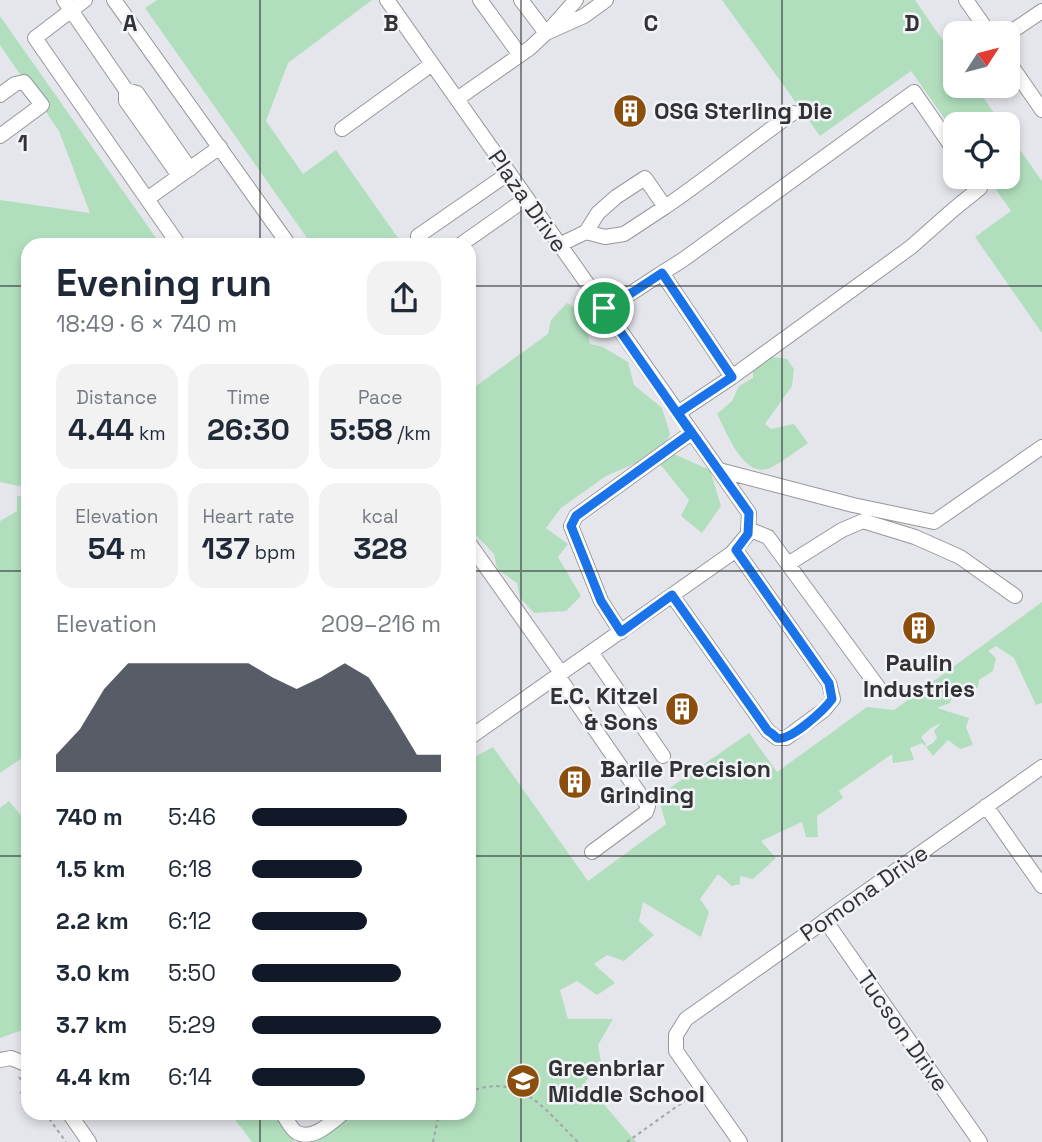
<!DOCTYPE html>
<html lang="en">
<head>
<meta charset="utf-8">
<style>
	body { margin:0; font-family:"Space Grotesk",sans-serif; background:#f2f2f3; color:#1f2937; height:100vh; display:flex; flex-direction:column; font-size:26px; white-space:nowrap }
	* { box-sizing:border-box; margin:0 }
	p { font-size:23px; color:#747a83 }
	.icon { flex:none; width:38px; height:38px; fill:none; stroke:currentColor; stroke-width:2; stroke-linecap:round; stroke-linejoin:round }
	.map { position:relative; flex:1; overflow:hidden }
	.sheet { position:absolute; left:21px; top:238px; width:455px; height:882px; display:flex; flex-direction:column; background:#fff; border-radius:21px; box-shadow:0 4px 10px #0003 }
	.sheet>* { flex:none }
	.needle { width:46px; rotate:54deg }
	.tools { position:absolute; left:943px; top:21px; display:grid; gap:14px }
	.tools a { display:grid; place-items:center; width:77px; height:77px; border-radius:14px; background:#fff; box-shadow:0 4px 10px #0003; font-size:35px }
	.pin { position:absolute; display:grid; place-items:center; width:60px; height:60px; color:#fff; margin:-30px; border:4px solid #fff; border-radius:50%; box-shadow:0 2px 7px #0007 }
	.round { display:grid; place-items:center; flex:none; width:74px; height:74px; border-radius:21px; background:#f2f2f3 }
	.summary { display:flex; align-items:center; justify-content:space-between; height:119px; padding:0 35px }
	h1 { font-size:38px; font-weight:600; line-height:52px }
	.figures { display:grid; grid-template-columns:repeat(3,1fr); gap:10px; height:119px; padding:7px 35px }
	.figures div { display:grid; align-content:center; border-radius:18px; background:#f2f2f3; text-align:center }
	.figures b { font-size:30px; font-weight:600 }
	.figures small { font-size:19px; font-weight:400 }
	.figures p { font-size:19px }
	.chart { height:196px; padding:14px 35px }
	.chart p { display:flex; justify-content:space-between }
	.chart svg { width:100%; height:126px; margin-top:7px; fill:#111827; opacity:.7 }
	ul { padding:0 35px; list-style:none; font-size:23px }
	li { display:grid; grid-template-columns:112px 84px 1fr; align-items:center; height:52px }
	li i { height:18px; border-radius:9px; background:#111827 }
	.map>svg:first-child { display:block }
	.green { fill:#b1dfbd }
	.lines { fill:none; stroke-linecap:round; stroke-linejoin:round }
	.minor-casing { stroke:#96979b; stroke-width:16 }
	.path { stroke:#a3a4a8; stroke-width:2; stroke-dasharray:3.5 3.5; stroke-linecap:butt }
	.minor { stroke:#fff; stroke-width:14 }
	.route-casing { stroke:#fff; stroke-width:14 }
	.route { stroke:#1a73e8; stroke-width:9 }
	.grid { fill:none; stroke:#323234; stroke-width:2; stroke-opacity:0.55 }
	.labels { text-anchor:middle; dominant-baseline:central; stroke-width:5; stroke-linejoin:round; paint-order:stroke }
	.poi-label { font-size:23px; font-weight:bold; fill:#323234; stroke:#f2f3f8; text-anchor:start }
	.street-label { font-size:23px; fill:#323234; stroke:#f2f3f8 }
	.grid-label { font-size:23px; text-anchor:middle; font-weight:bold; fill:#323234; stroke:#f2f3f8; stroke-width:5; stroke-linejoin:round; paint-order:stroke }
</style>
</head>
<body>
<div class="map">
<svg width="1042" height="1142" viewBox="0 0 1042 1142">
	<rect width="100%" height="100%" fill="#e5e6eb"/>
	<path class="green" d="M157,0H372L288,63L266,121L303,174L336,150L403,245H312L145,8Z
		M722,0H915L955,58L956,86H975L1002,124H956L955,133L911,71L820,136Z
		M0,16L161,245H28V488L0,482V200L90,213L59,131L0,45Z
		M1008,133L1042,181V333L975,237L1011,211L987,177H1008Z
		M567,303L584,313L590,344L603,347L628,362L634,385L662,408L670,434L662,452L606,476L561,508L546,528L568,544L558,557L581,596L566,611L534,613L520,598L517,583L497,569L494,554L470,529L475,517L469,510V391L548,334L551,320Z
		M766,356L787,359L794,369L792,386L765,424L771,429L794,424L808,443C796,451 783,462 770,468C743,479 727,432 717,414L732,401L739,386L753,378V370Z
		M674,454L710,470L721,506L702,533L681,516L689,500L660,464Z
		M17,496L28,497V754L0,773V521L17,511Z
		M1042,602V703L1036,705L1014,658L996,646L988,651L996,658L993,671L979,680L978,687L967,695L954,691L950,703L937,708L969,718L966,727L973,745L960,749L948,740L933,756L926,747L933,743L937,738L934,731L941,723L931,728L921,737L926,744L925,746L922,743L910,748L914,760L893,763L892,754L839,791L843,798L817,816L818,837H806L802,822L761,841L776,858L753,879L740,876V884L732,886L718,874L700,899L709,912L701,937L643,902L639,921L654,935L624,961L607,955L594,964L615,983L597,995L577,981L560,990L568,1019H613L598,1045L601,1062L585,1082L636,1142H312L351,1113H469V760L493,747L588,881L666,824L658,796L749,733L777,772L867,707L894,710Z
		M9,801L28,824V1028L0,1038V808Z
		M230,1113H275L295,1142H252Z"/>
	<g class="lines">
		<g class="minor-casing">
			<path id="minor" d="M64,0L126,90V101L179,176
				M85,0L35,38L179,245
				M114,0L289,245
				M387,0L749,513L748,534L732,553L469,738
				M480,0L520,55
				M966,0L989,33
				M552,27L576,0
				M546,33L584,16L606,0
				M1008,34L1042,11
				M1008,61L1042,110
				M126,90L137,93L190,169
				M0,95L15,84L24,82L42,105L0,136
				M457,99L530,48L546,33L521,0
				M342,129L432,64
				M147,199L220,147
				M586,232L605,237L624,234L665,207
				M418,236L509,173
				M460,245L527,198
				M559,245L586,232L598,213L616,197L645,178L665,207C709,177 749,144 793,113
				M662,273L684,259L914,92L956,153
				M604,308L633,292L662,273L732,377L678,413
				M732,377L911,247L954,209L980,188L972,177
				M719,470L853,505L934,522L1042,447
				M748,529L768,537L878,687
				M469,543L561,673
				M788,564L842,530L863,521L915,537L960,557L1015,596
				M672,595L768,731L777,738H786L824,710L833,699L829,683L736,550
				M621,632L601,601L571,526L576,516L691,433
				M591,652L663,756
				M558,676L648,806L646,812L592,852
				M986,806L1042,886
				M825,920L980,1142
				M0,1060L11,1058L28,1065
				M69,1113L89,1142
				M282,1113C286,1118 291,1129 296,1132C312,1142 332,1122 343,1113
				M740,1142L676,1051V1035L686,1019L1042,767"/>
		</g>
		<path class="path" d="M19,1077L28,1089
			M469,1092C520,1071 545,1110 578,1142
			M20,1093L27,1089
			M45,1113L66,1142
			M433,1142L438,1119L443,1113
			M627,1142L690,1097"/>
		<use href="#minor" class="minor"/>
	</g>
	<g class="lines">
		<g class="route-casing">
			<path id="route" d="M604,308L691,433L576,516L571,526L601,601L621,632L672,595L768,731C770,732 776,737 777,738C790,742 825,709 832,699L829,683L736,550L748,534L749,513L678,413L732,377L662,273L633,292L604,308"/>
		</g>
		<use href="#route" class="route"/>
	</g>
	<path class="grid" d="M260,0V245M521,0V1142M782,0V1142M0,286H28M469,286H1042M0,571H28M469,571H1042M0,856H28M469,856H1042M260,1113V1142"/>
	<defs>
		<g id="building-disc" transform="scale(1.75)"><circle r="9.5" fill="#8b4e0d" stroke="#f2f3f8"/><path d="M-4-6H4V6H1V3H-1V6H-4ZM-2.5-4.3h1.7v1.8h-1.7ZM.8-4.3h1.7v1.8H.8ZM-2.5-1h1.7V.8h-1.7ZM.8-1h1.7V.8H.8Z" fill="#fff"/></g>
		<g id="school-disc" transform="scale(1.75)"><circle r="9.5" fill="#8b4e0d" stroke="#f2f3f8"/><path d="M0-5L7-2L0 1L-7-2ZM-4 1L0 2.5L4 1V4Q0 6-4 4Z" fill="#fff"/></g>
	</defs>
	<g fill-rule="evenodd">
		<use href="#building-disc" x="630" y="111"/>
		<use href="#building-disc" x="919" y="628"/>
		<use href="#building-disc" x="682" y="709"/>
		<use href="#building-disc" x="575" y="782"/>
		<use href="#school-disc" x="523" y="1081"/>
	</g>
	<g class="labels">
		<g class="poi-label">
			<text x="654" y="111">OSG Sterling Die</text>
			<text x="919" y="663" text-anchor="middle">Paulin<tspan x="919" dy="26">Industries</tspan></text>
			<text x="658" y="696" text-anchor="end">E.C. Kitzel<tspan x="658" dy="26">&amp; Sons</tspan></text>
			<text x="600" y="769">Barile Precision<tspan x="600" dy="26">Grinding</tspan></text>
			<text x="548" y="1068">Greenbriar<tspan x="548" dy="26">Middle School</tspan></text>
		</g>
		<g class="street-label">
			<text transform="translate(528 201) rotate(55)">Plaza Drive</text>
			<text transform="translate(864 893) rotate(-35)">Pomona Drive</text>
			<text transform="translate(903 1031) rotate(55)">Tucson Drive</text>
		</g>
	</g>
	<g class="grid-label">
		<text x="130" y="31">A</text>
		<text x="391" y="31">B</text>
		<text x="651" y="31">C</text>
		<text x="912" y="31">D</text>
		<text x="23" y="151">1</text>
	</g>
</svg>
<div class="tools">
<a><svg class="needle" viewBox="-14 -14 28 28"><path d="M0-13l5 13h-10z" fill="#e53935"/><path d="M0 13l5-13h-10z" fill="#747a83"/></svg></a>
<a><svg class="icon" aria-label="locate" viewBox="0 0 24 24"><circle cx="12" cy="12" r="6"/><path d="M12 2v4M12 18v4M2 12h4M18 12h4"/></svg></a>
</div>
<div class="pin" style="left:604px;top:308px;background:#1e9e55"><svg class="icon" aria-label="arrive" viewBox="0 0 24 24"><path d="M6 21V4h12l-3 4 3 4H6"/></svg></div>
<section class="sheet">
<div class="summary"><div><h1>Evening run</h1><p>18:49 · 6 × 740 m</p></div><a class="round"><svg class="icon" aria-label="share" viewBox="0 0 24 24"><path d="M12 15V3M7 8l5-5 5 5M5 13v7h14v-7"/></svg></a></div>
<div class="figures">
<div><p>Distance</p><b>4.44<small> km</small></b></div>
<div><p>Time</p><b>26:30</b></div>
<div><p>Pace</p><b>5:58<small> /km</small></b></div>
</div>
<div class="figures">
<div><p>Elevation</p><b>54<small> m</small></b></div>
<div><p>Heart rate</p><b>137<small> bpm</small></b></div>
<div><p>kcal</p><b>328</b></div>
</div>
<div class="chart"><p><span>Elevation</span>209–216 m</p>
<svg viewBox="0 0 160 44" preserveAspectRatio="none"><path d="M0 44V38L10 29L20 15L30 6L40 6L50 6L60 6L70 6L80 6L90 11L100 15L110 11L120 6L130 11L140 24L150 38L160 38V44z"/></svg>
</div>
<ul>
<li><b>740 m</b>5:46<i style="width:82%"></i></li>
<li><b>1.5 km</b>6:18<i style="width:58%"></i></li>
<li><b>2.2 km</b>6:12<i style="width:61%"></i></li>
<li><b>3.0 km</b>5:50<i style="width:79%"></i></li>
<li><b>3.7 km</b>5:29<i style="width:100%"></i></li>
<li><b>4.4 km</b>6:14<i style="width:60%"></i></li>
</ul>
</section>
</div>
</body>
</html>
